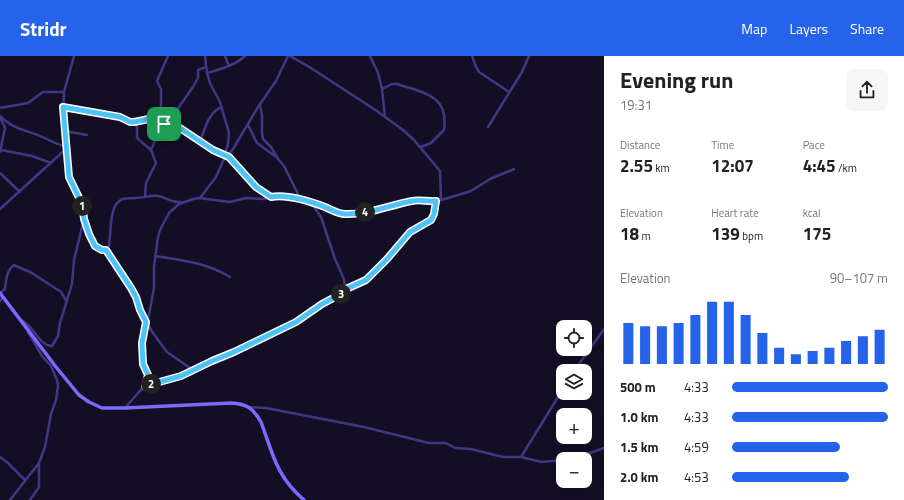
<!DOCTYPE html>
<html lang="en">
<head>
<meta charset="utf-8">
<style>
	body { margin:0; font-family:"Titillium Web",sans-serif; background:#f6f6f6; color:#222; height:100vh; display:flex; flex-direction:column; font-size:15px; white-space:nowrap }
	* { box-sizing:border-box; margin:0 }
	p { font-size:13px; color:#767676 }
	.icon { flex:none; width:22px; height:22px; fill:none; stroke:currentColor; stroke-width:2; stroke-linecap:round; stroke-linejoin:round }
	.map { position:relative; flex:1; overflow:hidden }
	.panel { display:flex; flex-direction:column; background:#fff; width:300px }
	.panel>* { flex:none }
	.fabs { position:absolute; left:556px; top:264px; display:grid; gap:8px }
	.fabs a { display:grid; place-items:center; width:36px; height:36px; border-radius:8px; background:#fff; box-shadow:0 2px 10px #0003; font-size:20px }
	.pin { position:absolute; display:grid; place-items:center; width:34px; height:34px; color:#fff; margin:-17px; border-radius:8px; box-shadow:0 2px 6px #0006 }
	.km { position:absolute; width:20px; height:20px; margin:-10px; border-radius:50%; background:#222; color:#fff; font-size:11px; line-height:20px; text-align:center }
	.round { display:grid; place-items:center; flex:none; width:42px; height:42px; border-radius:8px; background:#f6f6f6 }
	.summary { display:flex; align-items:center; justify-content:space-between; height:68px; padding:0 16px }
	h1 { font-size:22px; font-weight:700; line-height:30px }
	.figures { display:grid; grid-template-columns:repeat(3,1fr); gap:6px; height:68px; padding:4px 16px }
	.figures div { display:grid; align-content:center }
	.figures b { font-size:17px; font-weight:700 }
	.figures small { font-size:11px; font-weight:400 }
	.figures p { font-size:11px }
	.chart { height:112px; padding:8px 16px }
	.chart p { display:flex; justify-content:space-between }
	.chart svg { width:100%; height:72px; margin-top:4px; stroke:#2563eb; stroke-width:6 }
	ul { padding:0 16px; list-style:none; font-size:13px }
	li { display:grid; grid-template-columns:64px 48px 1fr; align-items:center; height:30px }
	li i { height:10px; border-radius:5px; background:#2563eb }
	header { display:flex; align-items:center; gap:24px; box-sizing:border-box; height:56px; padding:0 20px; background:#2563eb; color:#fff }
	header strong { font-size:19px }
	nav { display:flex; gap:22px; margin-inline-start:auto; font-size:14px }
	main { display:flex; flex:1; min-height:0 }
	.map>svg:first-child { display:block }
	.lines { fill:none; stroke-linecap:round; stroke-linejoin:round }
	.street { stroke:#423786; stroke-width:2.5 }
	.secondary { stroke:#7c69ff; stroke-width:3.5 }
	.route-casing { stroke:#fff; stroke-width:8 }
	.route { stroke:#4fc3f7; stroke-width:5 }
</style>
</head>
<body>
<header>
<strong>Stridr</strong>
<nav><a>Map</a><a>Layers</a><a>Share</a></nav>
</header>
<main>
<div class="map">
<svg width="604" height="444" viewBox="0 0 604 444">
	<rect width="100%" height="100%" fill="#140e25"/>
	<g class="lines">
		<path class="street" d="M205,0L207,17L210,27L220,46L229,77L228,88L224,101
			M225,0L229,10
			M290,0L311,12L377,55L403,74L414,84L440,115L441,144
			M370,0L378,17L382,33L385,61
			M472,0L476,11L479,16L509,36
			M207,17C220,13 234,10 245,0
			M382,33L392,28H397C424,37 449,39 444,74L431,87L421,91
			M260,49L262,59V77L263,83L271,91L278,103L284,110L301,144
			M63,51L120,61L130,66L134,67L159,61
			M0,52L28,47L43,36H64
			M0,60C11,72 26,74 40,80C51,84 55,89 67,90
			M0,61L5,72L0,96
			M137,66V82L151,94
			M160,66L168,70L180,72L213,94L229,101L256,131L271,141
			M164,68L169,65L193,31L198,22V14L206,11
			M248,69L257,87L275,100
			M488,71L522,16L529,0
			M65,75L87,79
			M200,85C205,74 208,56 222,51
			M1,94L32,100L51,107
			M0,117L20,136
			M145,141L146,127L156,107L151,94L158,78L159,59L161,54V33L157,25L168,0
			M200,142L216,121L223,105L233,93L258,51L276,25L288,0
			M0,153L67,92
			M84,164C88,175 91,192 104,195L109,190C111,178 109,149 121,144C125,141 131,143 136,142C144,142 150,139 158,140C167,141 170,147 181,146
			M106,194L131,233L140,255L153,277L167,296L193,314
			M155,200C182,204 207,207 230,221
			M345,234L366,224L387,203L410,176L431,164L434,158L437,145
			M0,237L5,233C6,225 7,213 14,209L32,217L61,236L67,246
			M0,245L3,241
			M21,264C34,270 39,290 52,290L58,280L60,267L72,228L74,204L84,163L82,148L69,121L68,95L63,63L64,36L74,0
			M28,276L42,300L51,310L57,324L58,330L56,344L51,358L45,391L39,407V431L30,444
			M574,315L604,273
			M145,330L148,322L143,308L142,283L149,259L154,232V211L158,181L160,174L169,157L179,148L193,143L199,142L230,146L246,142L263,143L281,140L320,150L341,158H354L381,153L390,149L416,144L438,145L471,135L490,123L514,113
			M249,351L266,352L364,371L429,387H446L455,392L471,393L503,401H521L542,406L563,404
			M125,352L139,336L145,330L181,320L212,305L234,296L296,266L322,248L337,240L345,234L344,223L335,203L321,161L312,148
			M0,401L8,407L25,424
			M521,401L563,333
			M569,403L579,401L604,392
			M10,444L39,407"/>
		<path class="secondary" d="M0,237L56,311L79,339L89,346L102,352H125L231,347C247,348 253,352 261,366C273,398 276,420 304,444"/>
	</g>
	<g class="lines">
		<g class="route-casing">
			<path id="route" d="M63,51L120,61L130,66H134L159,61L160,66L180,72L213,94L229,101L256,131L271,141C287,138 309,145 325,151C332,154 338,158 345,158C368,159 390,149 412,145C420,143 428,146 436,145L434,158L431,164L410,176L387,203L366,224L344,234L337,240L322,248L296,266L234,296L212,305L181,320L145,330L148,319L143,308L142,287L146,266L140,254L136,241L131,232L106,194H102L95,190L89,178L84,163L82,148L69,121Z"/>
		</g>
		<use href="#route" class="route"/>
	</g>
</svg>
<div class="fabs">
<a><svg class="icon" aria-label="locate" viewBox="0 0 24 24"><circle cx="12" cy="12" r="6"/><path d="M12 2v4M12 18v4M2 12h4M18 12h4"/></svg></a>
<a><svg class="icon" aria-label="layers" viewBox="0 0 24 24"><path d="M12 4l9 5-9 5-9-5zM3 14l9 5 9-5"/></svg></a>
<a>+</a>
<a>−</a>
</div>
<div class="pin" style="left:164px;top:68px;background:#1e9e55"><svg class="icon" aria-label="arrive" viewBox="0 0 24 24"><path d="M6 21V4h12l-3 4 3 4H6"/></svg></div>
<b class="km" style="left:82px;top:150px">1</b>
<b class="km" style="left:151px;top:328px">2</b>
<b class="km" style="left:341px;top:238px">3</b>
<b class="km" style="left:365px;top:156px">4</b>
</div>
<section class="panel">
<div class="summary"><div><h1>Evening run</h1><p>19:31</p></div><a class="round"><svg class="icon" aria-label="share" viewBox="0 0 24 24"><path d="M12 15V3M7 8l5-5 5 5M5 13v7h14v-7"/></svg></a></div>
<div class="figures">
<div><p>Distance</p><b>2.55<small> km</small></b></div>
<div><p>Time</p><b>12:07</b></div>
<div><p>Pace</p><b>4:45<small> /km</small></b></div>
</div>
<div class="figures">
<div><p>Elevation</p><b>18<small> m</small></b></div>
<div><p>Heart rate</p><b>139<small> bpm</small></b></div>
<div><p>kcal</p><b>175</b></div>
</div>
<div class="chart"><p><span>Elevation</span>90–107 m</p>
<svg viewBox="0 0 160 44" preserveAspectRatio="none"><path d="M5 44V19M15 44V21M25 44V21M35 44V19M45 44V14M55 44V6M65 44V6M75 44V14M85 44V25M95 44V34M105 44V38M115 44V36M125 44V34M135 44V30M145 44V27M155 44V23"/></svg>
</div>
<ul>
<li><b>500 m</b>4:33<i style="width:100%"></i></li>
<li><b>1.0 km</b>4:33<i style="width:100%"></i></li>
<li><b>1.5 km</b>4:59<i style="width:69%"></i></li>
<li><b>2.0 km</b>4:53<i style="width:75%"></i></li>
</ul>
</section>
</main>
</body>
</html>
